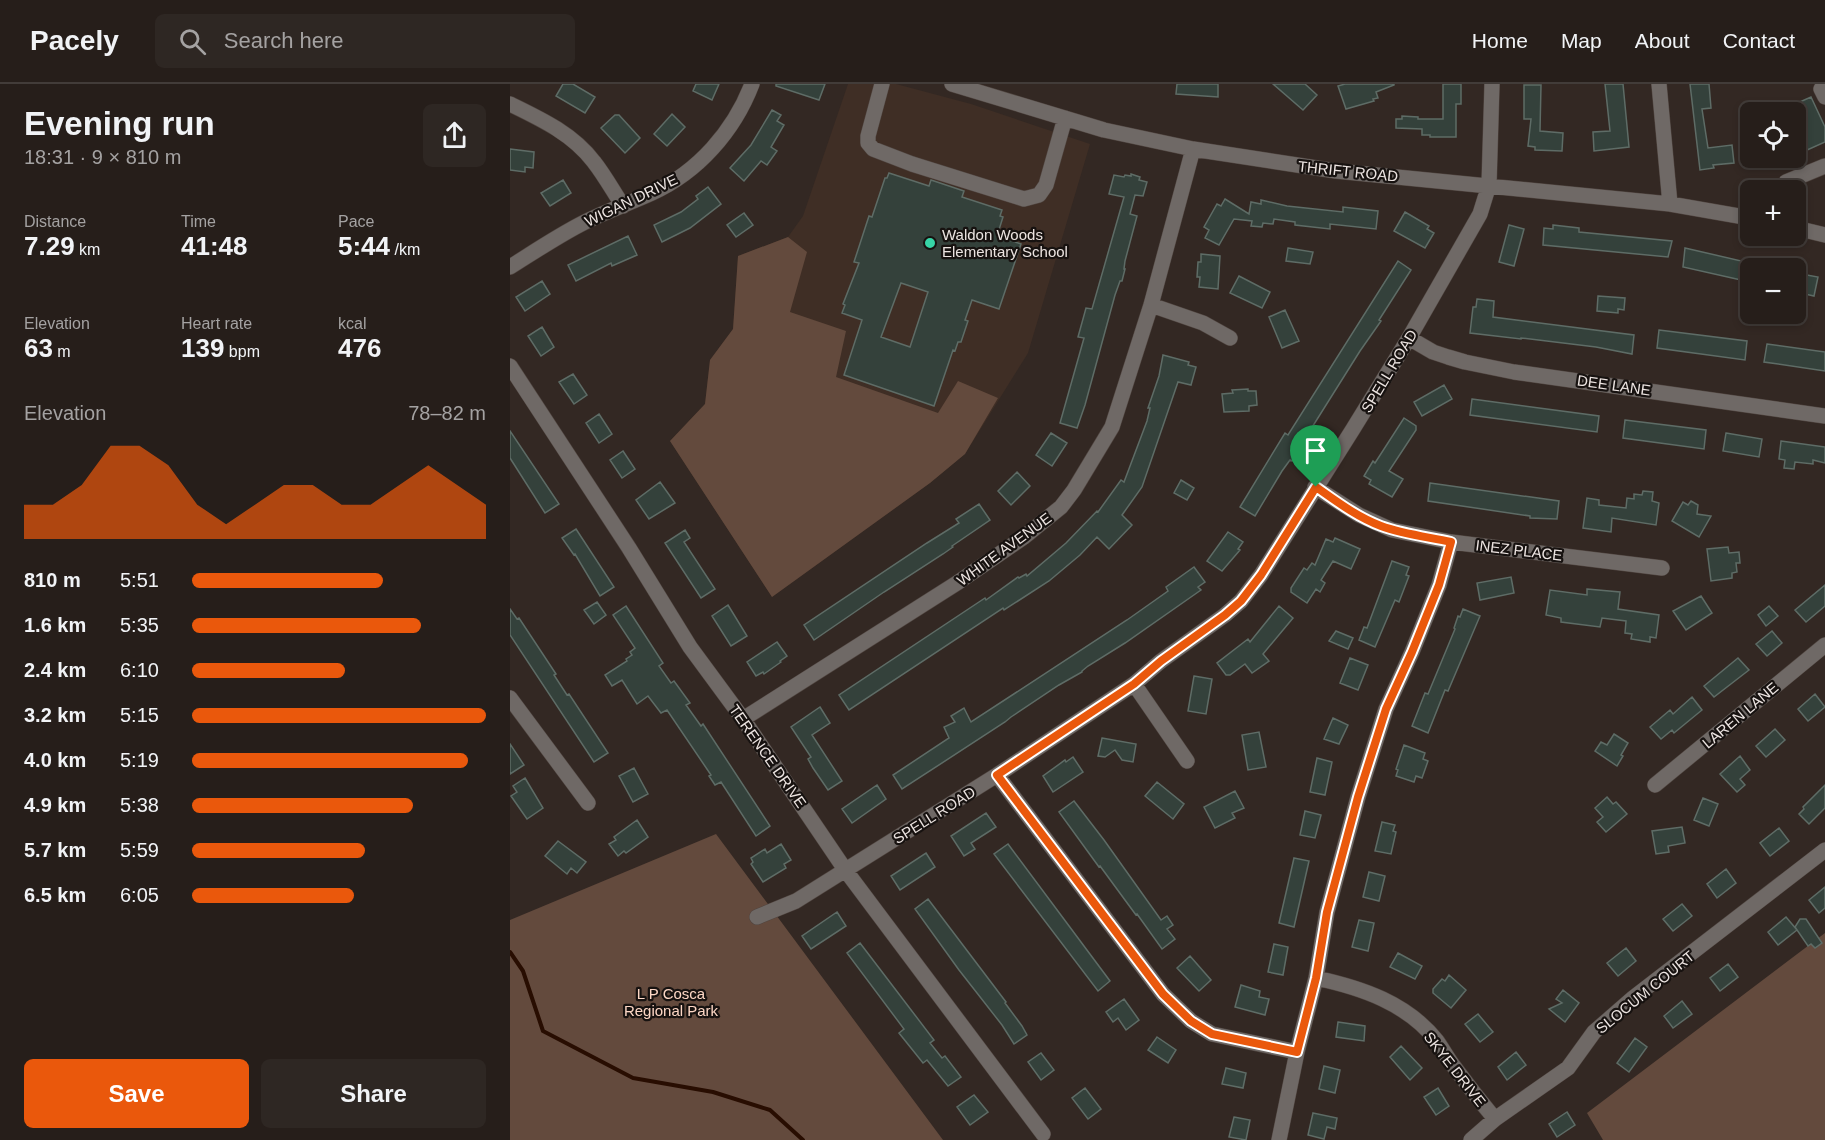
<!DOCTYPE html>
<html lang="en">
<head>
<meta charset="utf-8">
<style>
	body { margin:0; font-family:Helvetica,sans-serif; background:#2e2723; color:#f1f3f6; height:100vh; display:flex; flex-direction:column; font-size:22px; white-space:nowrap }
	* { box-sizing:border-box; margin:0 }
	p { font-size:20px; color:#a4a2a2 }
	.icon { flex:none; width:33px; height:33px; fill:none; stroke:currentColor; stroke-width:2; stroke-linecap:round; stroke-linejoin:round }
	.map { position:relative; flex:1; overflow:hidden }
	.sheet { display:flex; flex-direction:column; background:#261e1a; width:510px }
	.sheet>* { flex:none }
	.buttons { position:absolute; left:1230px; top:18px; display:grid; gap:12px }
	.buttons a { display:grid; place-items:center; width:66px; height:66px; border-radius:9px; background:#261e1a; box-shadow:0 3px 9px #0003,0 0 0 2px #423c39; font-size:30px }
	.pin { position:absolute; display:grid; place-items:center; width:51px; height:51px; color:#fff; margin:-62px -26px; border-radius:50% 50% 50% 0; rotate:-45deg; box-shadow:0 0 6px #0007 }
	.pin .icon { rotate:45deg }
	.round { display:grid; place-items:center; flex:none; width:63px; height:63px; border-radius:9px; background:#2e2723 }
	.summary { display:flex; align-items:center; justify-content:space-between; height:102px; padding:0 24px }
	h1 { font-size:33px; font-weight:700; line-height:45px }
	.figures { display:grid; grid-template-columns:repeat(3,1fr); gap:9px; height:102px; padding:6px 24px }
	.figures div { display:grid; align-content:center }
	.figures b { font-size:26px; font-weight:700 }
	.figures small { font-size:16px; font-weight:400 }
	.figures p { font-size:16px }
	.chart { height:168px; padding:12px 24px }
	.chart p { display:flex; justify-content:space-between }
	.chart svg { width:100%; height:108px; margin-top:6px; fill:#ea580c; opacity:.7 }
	.cta { display:flex; gap:12px; margin-top:auto; padding:12px 24px }
	.cta a { flex:1; height:69px; border-radius:9px; background:#ea580c; color:#fff; font-size:24px; font-weight:700; line-height:69px; text-align:center }
	.cta a+a { background:#2e2723; color:#f1f3f6 }
	ul { padding:0 24px; list-style:none; font-size:20px }
	li { display:grid; grid-template-columns:96px 72px 1fr; align-items:center; height:45px }
	li i { height:15px; border-radius:8px; background:#ea580c }
	header { display:flex; align-items:center; gap:36px; box-sizing:border-box; height:84px; padding:0 30px; background:#261e1a; border-bottom:2px solid #423c39 }
	header strong { font-size:28px }
	nav { display:flex; gap:33px; margin-inline-start:auto; font-size:21px }
	.search { width:420px; height:54px; background:#2e2723; display:flex; align-items:center; gap:15px; box-sizing:border-box; padding:0 21px; border-radius:9px; color:#a4a2a2; font-size:22px }
	main { display:flex; flex:1; min-height:0 }
	.map>svg:first-child { display:block }
	.built { fill:#3f2e25 }
	.green { fill:#634a3d }
	.lines { fill:none; stroke-linecap:round; stroke-linejoin:round }
	.stream { stroke:#280d01; stroke-width:4 }
	.building { fill:#34413b; stroke:#5e6c66; stroke-width:1.5; fill-rule:evenodd }
	.minor-casing { stroke:#514641; stroke-width:16 }
	.minor { stroke:#6f6966; stroke-width:15 }
	.route-casing { stroke:#fff; stroke-width:12 }
	.route { stroke:#ea580c; stroke-width:8 }
	.poi-dot { fill:#37d4a6; stroke:#171210; stroke-width:2 }
	.labels { text-anchor:middle; dominant-baseline:central; stroke-width:4.5; stroke-linejoin:round; paint-order:stroke }
	.street-label { font-size:15px; fill:#ece4e1; stroke:#171210 }
	.poi-label { font-size:15px; fill:#ece4e1; stroke:#171210; text-anchor:start }
	.park-label { font-size:15px; fill:#fdd7c5; stroke:#171210 }
</style>
</head>
<body>
<header>
<strong>Pacely</strong>
<div class="search"><svg class="icon" aria-label="search" viewBox="0 0 24 24"><circle cx="10" cy="10" r="6"/><path d="M15 15l6 6"/></svg>Search here</div>
<nav><a>Home</a><a>Map</a><a>About</a><a>Contact</a></nav>
</header>
<main>
<section class="sheet">
<div class="summary"><div><h1>Evening run</h1><p>18:31 · 9 × 810 m</p></div><a class="round"><svg class="icon" aria-label="share" viewBox="0 0 24 24"><path d="M12 15V3M7 8l5-5 5 5M5 13v7h14v-7"/></svg></a></div>
<div class="figures">
<div><p>Distance</p><b>7.29<small> km</small></b></div>
<div><p>Time</p><b>41:48</b></div>
<div><p>Pace</p><b>5:44<small> /km</small></b></div>
</div>
<div class="figures">
<div><p>Elevation</p><b>63<small> m</small></b></div>
<div><p>Heart rate</p><b>139<small> bpm</small></b></div>
<div><p>kcal</p><b>476</b></div>
</div>
<div class="chart"><p><span>Elevation</span>78–82 m</p>
<svg viewBox="0 0 160 44" preserveAspectRatio="none"><path d="M0 44V30L10 30L20 22L30 6L40 6L50 14L60 30L70 38L80 30L90 22L100 22L110 30L120 30L130 22L140 14L150 22L160 30V44z"/></svg>
</div>
<ul>
<li><b>810 m</b>5:51<i style="width:65%"></i></li>
<li><b>1.6 km</b>5:35<i style="width:78%"></i></li>
<li><b>2.4 km</b>6:10<i style="width:52%"></i></li>
<li><b>3.2 km</b>5:15<i style="width:100%"></i></li>
<li><b>4.0 km</b>5:19<i style="width:94%"></i></li>
<li><b>4.9 km</b>5:38<i style="width:75%"></i></li>
<li><b>5.7 km</b>5:59<i style="width:59%"></i></li>
<li><b>6.5 km</b>6:05<i style="width:55%"></i></li>
</ul>
<div class="cta"><a>Save</a><a>Share</a></div>
</section>
<div class="map">
<svg width="1315" height="1056" viewBox="0 0 1315 1056">
	<rect width="100%" height="100%" fill="#332823"/>
	<path class="built" d="M338,0H386L461,20L580,60L518,269L455,370L420,399L262,513L160,357L195,320L200,276L223,245L228,172L278,153L293,132Z"/>
	<path class="green" d="M278,153L297,168L280,228L336,247L326,293L428,329L448,297L488,314L455,370L420,399L262,513L160,357L195,320L200,276L223,245L228,172Z
		M206,750L433,1056H0V836Z
		M1315,849V1056H1093L1077,1029Z"/>
	<g class="lines">
		<path class="stream" d="M0,868L13,887L33,947L123,994L203,1008L260,1026L293,1056"/>
	</g>
	<path class="building" d="M53,0H63L85,13L75,29L46,12Z
		M186,0H209L202,16L183,7Z
		M266,0H315L309,16L266,2Z
		M667,0H708V13L666,10Z
		M763,0H795L807,11L793,26Z
		M835,0H884V1L866,8L868,14L863,15L864,17L836,25L828,2Z
		M933,0H951V20H946V53H920V51H912V45L886,44V35H892V32L908,33V35H933Z
		M1095,0H1113L1119,63L1084,67L1083,48L1100,47Z
		M1180,0H1199L1201,24L1192,25L1198,64L1222,61L1224,79L1203,81L1204,84L1190,86Z
		M1014,1H1031L1030,47L1053,49L1052,67L1025,66V63L1018,62L1021,35H1014Z
		M1301,13L1315,43V58L1286,71V28H1267Z
		M262,26L271,31L267,37L274,41L261,63L267,67L257,81L251,77L234,97L220,84L241,61Z
		M162,30L175,43L157,62L144,50Z
		M105,31H109L130,54L115,69L91,44Z
		M0,65L24,68L23,84L15,83V88L0,86Z
		M379,89L419,102L421,96L454,107L452,113L492,126L490,132L493,133L487,152L511,160L489,225L462,216L455,236L458,237L451,258H448L445,267L443,266L424,322L334,291L352,236L332,229L335,221L333,220L349,179L344,178L359,132L362,133L375,94H377ZM391,199L418,208L400,263L371,253Z
		M621,90L630,93L629,96L637,98L633,112L625,111L620,130L627,132L615,177L614,185H615L612,197H610L605,211L575,321L567,344L550,339L574,254L568,253L576,224L582,225L614,113L599,110L604,91L614,93L615,91L621,92Z
		M53,96L61,109L40,122L31,109Z
		M198,103L211,120L180,144L152,158L144,141L171,128L188,115L186,112Z
		M715,115L739,130L741,118L751,120V116L777,122L833,128V123L868,127L866,145L820,140V145L785,141V138L764,135L763,140L753,139L752,143L741,142L742,137L724,135L709,161L695,154L699,146L694,143L707,120L711,122Z
		M895,128L919,142L917,145L924,149L915,164L884,147Z
		M234,129L243,141L226,153L217,141Z
		M999,141L1014,145L1004,182L989,178Z
		M1043,141L1069,144V148L1162,157L1158,173L1033,161L1034,144L1043,145Z
		M118,152L127,171L102,182L101,179L66,197L58,181Z
		M778,164L803,168L800,180L776,177Z
		M1175,164L1240,179V198L1173,183Z
		M691,170L710,172L708,205L689,203L690,193H687L688,178H691Z
		M888,177L901,186L869,236L871,237L850,267L801,345L799,344L786,365L788,366L782,377L780,376L772,387L745,432L730,423L775,349L778,351Z
		M1286,189L1308,193L1304,212L1286,208Z
		M729,192L760,208L752,224L720,209Z
		M32,197L40,210L15,227L6,213Z
		M1088,212L1115,214L1114,226L1108,225V229L1087,227Z
		M967,215L984,217L983,233L1124,251L1122,270L1086,263L1011,254V255L960,249L963,223H966Z
		M775,226L789,257L772,264L759,233Z
		M32,243L44,263L31,272L18,252Z
		M1149,246L1237,257L1235,276L1147,264Z
		M1257,260L1315,268V287L1254,278Z
		M653,271L679,278L678,281L686,283L681,301L668,298L632,403L612,431L622,441L599,465L587,453L570,471L539,497L494,526L493,524L339,626L329,611L475,514L476,516L508,493L509,494L516,490L517,492L556,459L587,427L588,428L611,396L614,398L637,337L640,324H638L649,292Z
		M63,290L77,311L64,320L49,298Z
		M934,301L942,315L912,332L904,318Z
		M738,305V307H746L747,321L739,322V327L714,328L712,310L723,309L722,306Z
		M962,315L1089,332L1087,348L960,331Z
		M89,330L102,350L89,359L76,339Z
		M894,334L906,342V346L879,387L893,395L882,413L859,400L861,396L854,392L863,377L865,379Z
		M1115,336L1196,346L1194,365L1113,354Z
		M0,347L49,420L35,429L0,374Z
		M541,349L557,359L542,382L526,371Z
		M1216,349L1252,355L1249,373L1213,367Z
		M1271,357L1315,363V379L1303,376V380L1285,378L1284,385L1274,384L1275,376L1269,375Z
		M113,367L125,385L112,394L100,376Z
		M507,388L520,402L501,421L488,407Z
		M671,396L684,404L677,416L664,409Z
		M150,398L165,419L139,435L126,416Z
		M920,399L1049,417L1047,435L1020,434V432L918,417Z
		M1133,407L1143,408L1142,417L1149,419L1146,441L1102,434L1101,448L1073,444L1077,414L1089,416V421L1116,424L1117,414L1124,415V410L1132,411Z
		M1181,417L1188,421L1187,430L1201,432L1189,453L1162,437L1173,418L1178,421Z
		M469,420L480,436L442,462L443,463L433,470L374,508L304,556L294,541L417,459L449,439L446,435Z
		M66,445L104,503L90,512L65,470L64,471L52,454Z
		M175,446L180,454L174,458L205,505L191,514L155,459Z
		M718,448L733,458L728,465L730,466L712,487L697,477Z
		M825,454L850,465L841,485L823,477L811,496L815,499L810,508L806,505L797,519L781,508V504L794,484L797,486L802,479L805,481L816,455L823,458Z
		M1218,463L1219,469L1229,468L1230,479H1226L1227,488L1222,489V494L1201,497L1197,465Z
		M882,477L899,483L896,491L899,492L889,518L885,516L865,563L849,556L854,543L857,544Z
		M684,483L695,498L688,503L691,506L615,559L578,582L572,587V588L549,601L501,633L495,638L392,705L383,691L439,654L434,643L445,638L441,632L454,624L461,638L617,536L658,507L656,503Z
		M1001,493L1004,509L970,516L967,499Z
		M1315,501V522L1296,538L1285,526Z
		M1077,505L1110,508L1108,525L1149,531L1146,554L1140,553V558L1121,555L1122,550L1115,549L1116,537L1092,534L1090,543L1051,538V534L1036,531L1040,506L1077,511Z
		M1191,512L1202,529L1176,546L1163,527Z
		M87,518L96,531L84,540L74,526Z
		M218,521L237,552L221,562L202,532Z
		M116,522L153,579L149,582L161,599L164,597L180,619L176,621L191,642L193,640L260,742L246,752L211,698L205,701L199,692L201,691L157,626L151,629L138,612L127,620L112,596L102,602L95,591L117,577L116,575L122,571L120,568L125,564L103,531Z
		M769,522L783,534L753,570L759,577L742,589L735,580L720,591H716L707,579L738,555L740,558Z
		M1259,522L1268,532L1256,542L1248,531Z
		M0,525L7,535L9,534L46,590L44,591L57,611L59,610L98,669L84,678L0,551Z
		M953,525L970,532L938,607L935,606L918,649L902,642L915,609L918,610L945,545L944,544L948,532L950,533Z
		M826,547L843,554L838,565L819,557Z
		M1262,547L1272,559L1257,572L1246,560Z
		M267,558L277,572L270,577L271,578L254,590L253,588L246,592L237,578Z
		M840,574L858,581L848,606L830,599Z
		M1228,574L1239,586L1204,613L1194,602Z
		M684,592L702,595L696,630L678,627Z
		M1305,610L1315,623L1298,637L1288,625Z
		M1182,613L1192,626L1164,649L1162,646L1151,655L1140,643L1160,626L1163,630Z
		M310,623L320,639L302,651L332,697L318,706L303,684L298,675L301,673L281,643Z
		M823,634L838,641L829,660L814,655Z
		M1265,645L1275,656L1256,673L1246,662Z
		M749,648L756,683L738,686L732,651Z
		M1104,650L1118,659L1111,671L1113,672L1107,682L1085,667L1091,658L1097,661Z
		M592,654L626,660L623,678L612,676L605,666L595,673L588,672Z
		M0,660L14,681L0,690Z
		M894,661L915,669L913,675L918,677L912,694L906,692L904,698L886,692L888,686L886,685Z
		M1230,672L1240,686L1230,695L1235,701L1227,708L1210,690Z
		M563,673L573,688L543,708L533,692L555,676L556,678Z
		M807,674L822,678L815,711L800,708Z
		M124,684L138,710L123,718L109,692Z
		M15,694L33,724L17,735L1,712L7,708L3,702Z
		M647,698L674,720L663,735L635,712Z
		M367,701L376,715L342,739L332,725Z
		M1315,701V724L1299,740L1289,730L1294,725L1293,723Z
		M725,707L734,724L722,729L725,734L705,744L694,723Z
		M1097,713L1103,720L1106,718L1117,730L1096,748L1087,738L1093,733L1085,724Z
		M1193,714L1208,720L1199,742L1184,736Z
		M564,717L594,756L651,836L657,832L663,841L657,845L665,855L652,865L627,830L626,831L590,782L589,783L549,728Z
		M795,727L811,731L805,754L790,751Z
		M476,729L486,743L461,759L465,765L454,772L441,752Z
		M127,736L138,753L116,769L114,767L108,772L99,760L106,756L104,753Z
		M872,738L885,741L883,747L886,748L881,770L865,767Z
		M1172,743L1175,759L1158,762L1159,768L1146,770L1142,747Z
		M1269,744L1279,757L1260,772L1250,759Z
		M48,757L76,778L67,789L61,784L57,790L35,772Z
		M271,760L281,776L274,780L276,784L253,798L241,780L243,778L241,774L255,765L257,769Z
		M498,760L600,897L588,907L484,770Z
		M416,769L425,783L390,806L381,792Z
		M784,774L799,777L784,843L769,839Z
		M1216,785L1226,799L1207,814L1197,800Z
		M859,788L875,792L869,817L853,813Z
		M1315,803V824L1309,829L1299,816Z
		M418,815L496,918L495,919L512,942L517,951L504,960L492,941L449,886L405,825Z
		M1172,820L1182,832L1163,847L1153,835Z
		M327,828L336,842L301,865L292,852Z
		M1276,833L1287,846L1268,861L1258,848Z
		M1290,835H1296L1312,859L1305,864L1301,860L1298,862L1285,843Z
		M849,836L864,839L858,867L842,863Z
		M350,859L424,956L420,959L432,974L435,972L451,993L438,1002L417,976L413,979L389,949L394,945L337,869Z
		M764,860L778,863L773,891L758,888Z
		M1116,864L1126,877L1108,892L1097,879Z
		M888,869L912,882L905,895L880,883Z
		M680,872L701,896L689,907L667,884Z
		M1218,880L1228,893L1210,907L1200,894Z
		M939,891L956,906L941,924L923,909V905L932,895L935,897Z
		M731,901L750,907L749,913L759,915L755,931L725,923Z
		M1053,906L1069,919L1055,938L1039,925L1052,919L1046,915Z
		M614,915L629,936L616,946L608,934L603,938L596,928Z
		M1172,917L1182,930L1163,944L1154,932Z
		M968,930L983,948L970,958L955,940Z
		M828,938L855,942L854,957L826,953Z
		M647,953L666,966L658,979L638,966Z
		M1125,954L1137,963L1119,988L1107,979Z
		M891,962L912,984L900,996L880,973Z
		M1006,968L1016,981L997,996L988,983Z
		M531,969L544,986L531,996L518,978Z
		M814,982L830,986L825,1009L809,1005Z
		M716,984L736,989L733,1004L712,1000Z
		M575,1004L591,1025L578,1035L562,1014Z
		M928,1004L939,1022L926,1031L914,1013Z
		M464,1011L478,1028L460,1041L447,1023Z
		M1057,1028L1065,1041L1047,1053L1039,1040Z
		M803,1029L827,1034L825,1045L817,1043L814,1055L798,1051Z
		M724,1033L740,1036L736,1056L719,1053Z"/>
	<g class="lines">
		<g class="minor-casing">
			<path id="minor" d="M372,0L358,52V59L363,65L402,80L514,115L529,111L536,101L555,34
				M442,0L594,46L683,65L826,87L1160,120L1240,134
				M1149,0L1160,120
				M1311,5L1315,13
				M0,20C31,35 63,50 84,78C95,92 103,107 113,122
				M1276,98L1315,82
				M1286,144L1315,151
				M0,183C24,168 49,151 75,138C97,127 120,119 142,109C188,88 224,47 242,0
				M641,221L693,239L720,254
				M899,254L923,268L938,273L955,278L1004,288L1315,332
				M0,282L119,464L180,563L233,635L336,787L533,1050
				M805,403L849,431L882,446L941,458L1152,484
				M624,600L677,677
				M0,614L78,719
				M233,635L447,499L514,453L551,423L564,406L602,343L641,221L683,65
				M487,691L653,910L681,937L702,950L787,968
				M1145,701L1315,561
				M247,833L286,817L487,691L624,600L651,577L715,531L731,517L751,491L843,345L899,254L970,130L979,101L982,0
				M806,894C852,904 897,919 927,957C932,964 937,973 942,980C956,999 970,1017 985,1035
				M769,1056L787,968L806,894L817,828L848,713L876,625L902,568L929,501L941,458
				M961,1056L985,1035L1058,984L1084,948L1123,914L1315,766"/>
		</g>
		<use href="#minor" class="minor"/>
	</g>
	<g class="lines">
		<g class="route-casing">
			<path id="route" d="M806,403C826,417 847,433 871,442C893,450 918,453 941,458L929,501L902,568L876,625L848,713L817,828L806,894L787,968L702,950L681,937L653,910L487,691L624,600L651,577L715,531L731,517L751,491Z"/>
		</g>
		<use href="#route" class="route"/>
	</g>
	<circle class="poi-dot" cx="420" cy="159" r="6"/>
	<g class="labels">
		<g class="street-label">
			<text transform="translate(838 87) rotate(6)">THRIFT ROAD</text>
			<text transform="translate(121 116) rotate(-26)">WIGAN DRIVE</text>
			<text transform="translate(879 287) rotate(-59)">SPELL ROAD</text>
			<text transform="translate(1104 301) rotate(8)">DEE LANE</text>
			<text transform="translate(494 465) rotate(-36)">WHITE AVENUE</text>
			<text transform="translate(1009 466) rotate(7)">INEZ PLACE</text>
			<text transform="translate(1230 631) rotate(-40)">LAREN LANE</text>
			<text transform="translate(258 672) rotate(55)">TERENCE DRIVE</text>
			<text transform="translate(424 731) rotate(-32)">SPELL ROAD</text>
			<text transform="translate(1135 908) rotate(-39)">SLOCUM COURT</text>
			<text transform="translate(945 985) rotate(52)">SKYE DRIVE</text>
		</g>
		<g class="poi-label">
			<text x="432" y="150">Waldon Woods<tspan x="432" dy="17">Elementary School</tspan></text>
		</g>
		<g class="park-label">
			<text x="161" y="909">L P Cosca<tspan x="161" dy="17">Regional Park</tspan></text>
		</g>
	</g>
</svg>
<div class="buttons">
<a><svg class="icon" aria-label="locate" viewBox="0 0 24 24"><circle cx="12" cy="12" r="6"/><path d="M12 2v4M12 18v4M2 12h4M18 12h4"/></svg></a>
<a>+</a>
<a>−</a>
</div>
<div class="pin" style="left:806px;top:403px;background:#1e9e55"><svg class="icon" aria-label="arrive" viewBox="0 0 24 24"><path d="M6 21V4h12l-3 4 3 4H6"/></svg></div>
</div>
</main>
</body>
</html>
